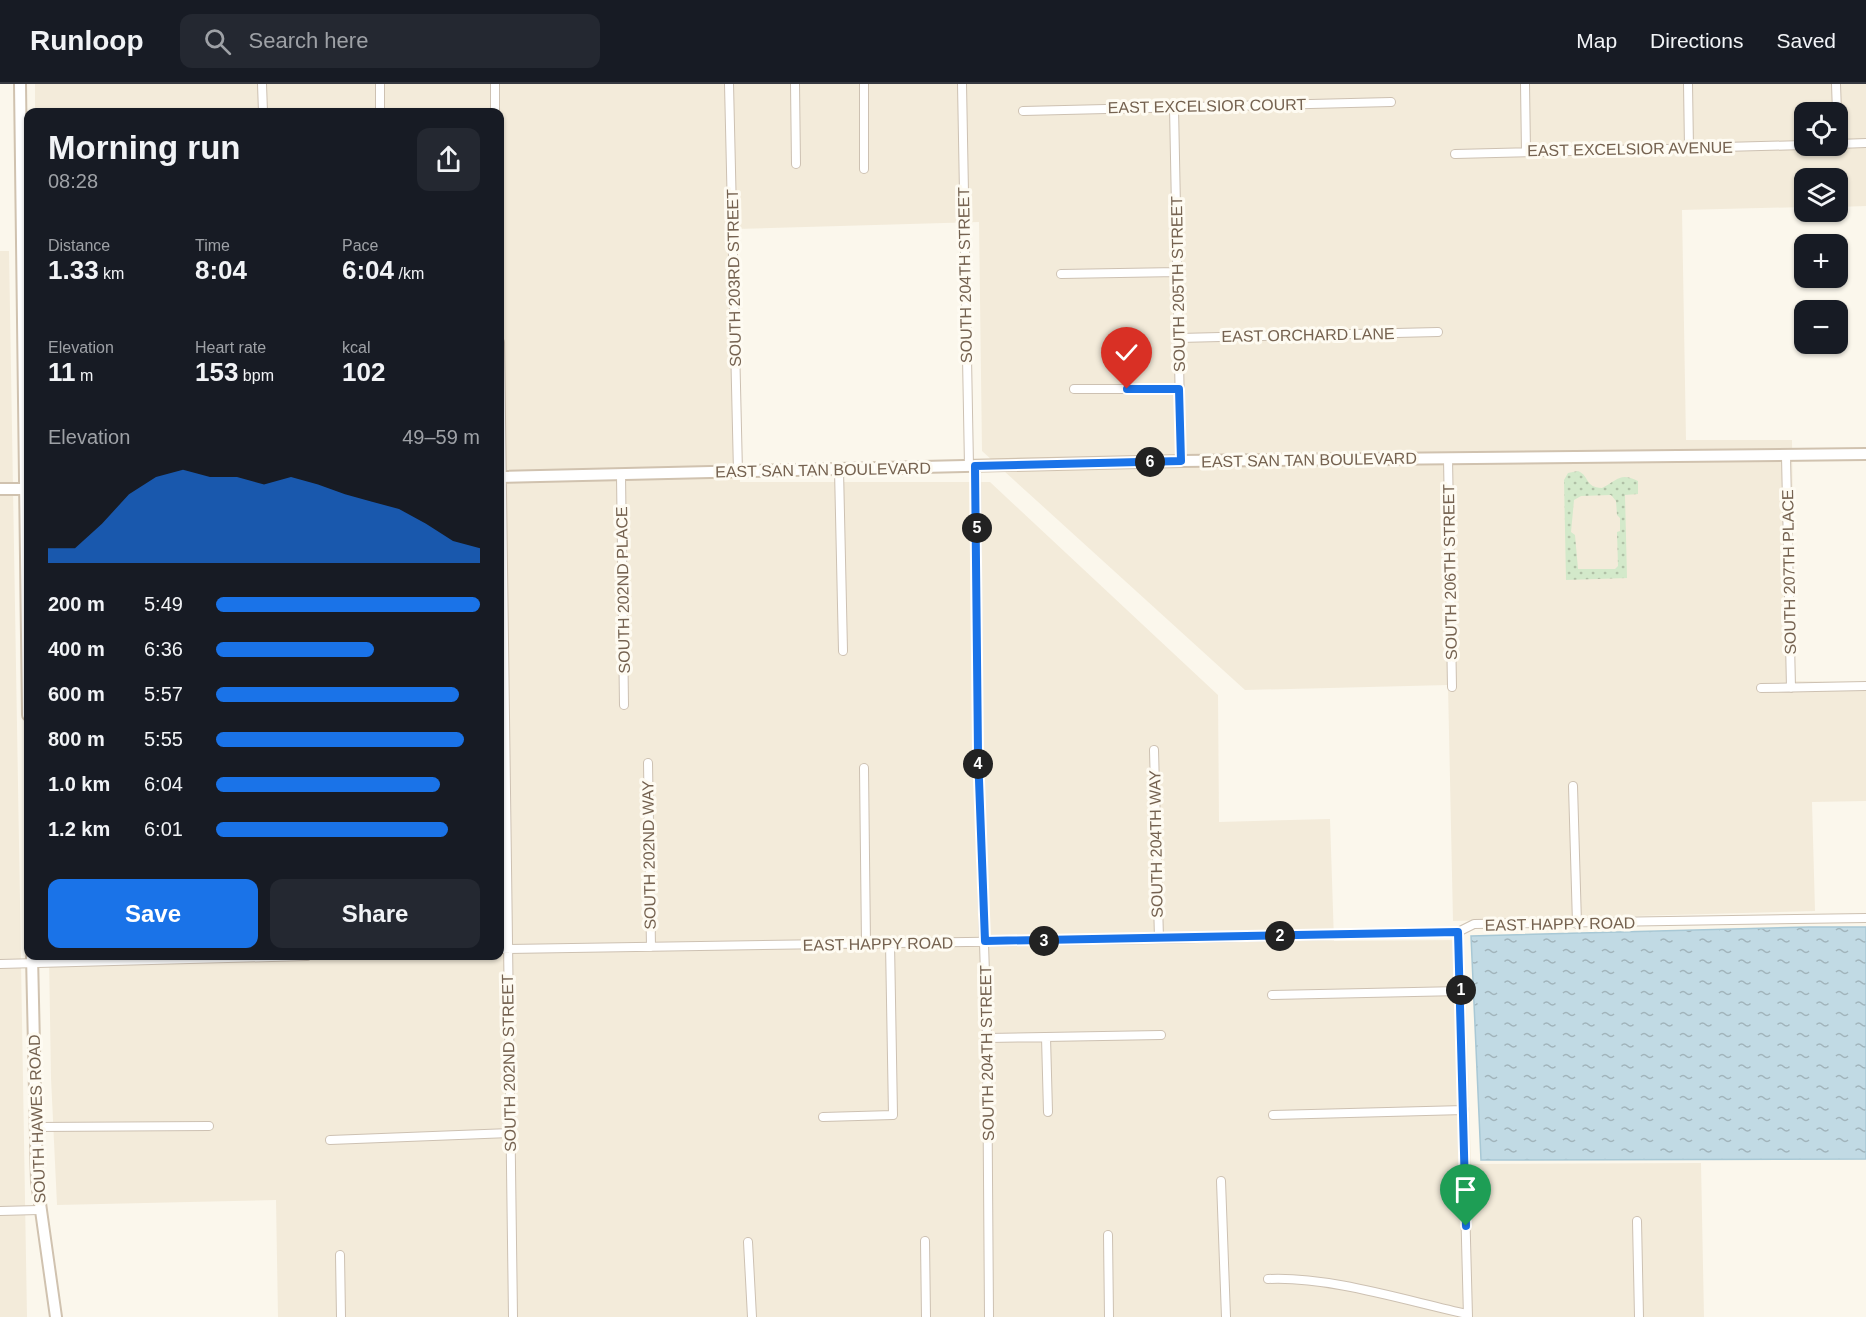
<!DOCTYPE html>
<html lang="en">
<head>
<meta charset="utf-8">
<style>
	body { margin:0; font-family:Helvetica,sans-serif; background:#242831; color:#f1f3f6; height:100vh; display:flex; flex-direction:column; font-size:22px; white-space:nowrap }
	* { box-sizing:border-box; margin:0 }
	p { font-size:20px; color:#9ea1a6 }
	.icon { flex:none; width:33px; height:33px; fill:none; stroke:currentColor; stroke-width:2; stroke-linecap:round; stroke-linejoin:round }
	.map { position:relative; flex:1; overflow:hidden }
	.side { position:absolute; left:24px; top:24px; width:480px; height:852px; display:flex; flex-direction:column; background:#171b24; border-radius:12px; box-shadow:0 2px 4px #0004 }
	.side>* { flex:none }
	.tools { position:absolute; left:1794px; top:18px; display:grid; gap:12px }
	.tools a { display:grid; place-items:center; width:54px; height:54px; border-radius:12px; background:#171b24; box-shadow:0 2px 4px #0004; font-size:30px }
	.pin { position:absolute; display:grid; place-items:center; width:51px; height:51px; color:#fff; margin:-62px -26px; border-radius:50% 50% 50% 0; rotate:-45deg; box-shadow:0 0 6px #0007 }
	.pin .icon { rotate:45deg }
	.km { position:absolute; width:30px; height:30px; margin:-15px; border-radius:50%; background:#222; color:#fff; font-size:16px; line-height:30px; text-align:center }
	.round { display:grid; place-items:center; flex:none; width:63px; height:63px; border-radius:12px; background:#242831 }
	.headline { display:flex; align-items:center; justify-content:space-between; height:102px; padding:0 24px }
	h1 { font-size:33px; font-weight:600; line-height:45px }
	.figures { display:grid; grid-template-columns:repeat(3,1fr); gap:9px; height:102px; padding:6px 24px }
	.figures div { display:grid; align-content:center }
	.figures b { font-size:26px; font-weight:600 }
	.figures small { font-size:16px; font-weight:400 }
	.figures p { font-size:16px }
	.chart { height:168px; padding:12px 24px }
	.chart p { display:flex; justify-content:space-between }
	.chart svg { width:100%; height:108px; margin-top:6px; fill:#1a73e8; opacity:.7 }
	.button { display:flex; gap:12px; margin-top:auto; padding:12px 24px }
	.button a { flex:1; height:69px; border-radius:12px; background:#1a73e8; color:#fff; font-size:24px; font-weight:600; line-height:69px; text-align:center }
	.button a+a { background:#242831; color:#f1f3f6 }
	ul { padding:0 24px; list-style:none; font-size:20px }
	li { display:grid; grid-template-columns:96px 72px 1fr; align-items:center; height:45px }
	li i { height:15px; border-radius:8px; background:#1a73e8 }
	header { display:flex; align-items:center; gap:36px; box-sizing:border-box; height:84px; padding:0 30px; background:#171b24; border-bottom:2px solid #363941 }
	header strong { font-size:28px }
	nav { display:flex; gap:33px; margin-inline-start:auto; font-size:21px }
	.search { width:420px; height:54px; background:#242831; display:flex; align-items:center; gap:15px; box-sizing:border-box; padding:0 21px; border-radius:12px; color:#9ea1a6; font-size:22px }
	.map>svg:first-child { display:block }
	.residential { fill:#f3ebda; fill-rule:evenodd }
	.grass { fill:url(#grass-dots); fill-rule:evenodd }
	.water { fill:url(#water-ripples); stroke:#a8c8d5; stroke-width:1.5 }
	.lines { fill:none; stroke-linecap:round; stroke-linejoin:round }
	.street-casing { stroke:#cdc1b2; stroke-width:10 }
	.secondary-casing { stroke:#d0c2af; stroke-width:14 }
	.street { stroke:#fff; stroke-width:8 }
	.secondary { stroke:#fff; stroke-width:10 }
	.route-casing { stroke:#fff; stroke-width:12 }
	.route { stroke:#1a73e8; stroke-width:8 }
	.labels { text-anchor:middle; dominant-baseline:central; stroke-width:6; stroke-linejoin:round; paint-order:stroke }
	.street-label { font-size:16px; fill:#756250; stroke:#fefbf2 }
</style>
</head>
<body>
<header>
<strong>Runloop</strong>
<div class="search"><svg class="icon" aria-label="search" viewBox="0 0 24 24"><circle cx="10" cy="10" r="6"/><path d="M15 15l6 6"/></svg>Search here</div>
<nav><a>Map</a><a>Directions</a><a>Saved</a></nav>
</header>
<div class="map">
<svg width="1866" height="1233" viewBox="0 0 1866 1233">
	<defs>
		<pattern id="grass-dots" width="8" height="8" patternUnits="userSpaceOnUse" patternTransform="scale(1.5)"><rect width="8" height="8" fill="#d3e9ca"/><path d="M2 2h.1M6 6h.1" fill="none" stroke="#b0c0a6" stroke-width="1.8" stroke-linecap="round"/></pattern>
		<pattern id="water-ripples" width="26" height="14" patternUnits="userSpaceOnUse" patternTransform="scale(1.5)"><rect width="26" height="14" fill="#c1dae4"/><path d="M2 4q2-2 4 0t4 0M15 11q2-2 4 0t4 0" fill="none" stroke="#a1b4bb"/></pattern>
	</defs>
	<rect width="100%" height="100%" fill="#fbf7ec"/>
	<path class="residential" d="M35,0H1866V122L1838,123V94H1804V123L1682,126L1686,356H1792L1795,597L1866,598V717L1812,718L1815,827L1453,837L1448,601L1245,606L982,367L979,138L736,145L740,398H990L1218,611L1219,738L1330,735L1334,857L1464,856L1471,1080L1701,1079L1704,1233H278L276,1116L57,1121L51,994L49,872H500V28H35ZM1804,28H1838V62H1804Z
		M0,167H9L27,1233H0Z"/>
	<path class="grass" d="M1578,387C1590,392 1584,403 1602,404C1618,396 1620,388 1638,397V410L1625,411L1627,494L1566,496L1564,396L1568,389ZM1611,411L1616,417L1617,431L1620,434V447L1617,448L1618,482L1615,485H1578L1575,451L1571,448L1574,416L1581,412Z"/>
	<path class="water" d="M1809,843H1866V1075L1481,1076L1471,852Z"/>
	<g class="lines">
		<g class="street-casing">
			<path id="street" d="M262,0L263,28
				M380,0V28
				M495,0V28
				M729,0L738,388
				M795,0L796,80
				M864,0V85
				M962,0L969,382
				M1525,0L1526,68
				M1688,0L1689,64
				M1836,0L1837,28
				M1174,23L1181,377
				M1023,27L1391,18
				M1838,60L1866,59
				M1455,70L1804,61
				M1061,190L1178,188
				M1179,254L1438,248
				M500,258L513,1233
				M1074,305H1179
				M1786,372L1791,604
				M1448,374L1452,603
				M976,382L978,669L987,954L989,1233
				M839,385L843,567
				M621,391L624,621
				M1761,604L1866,602
				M1154,666L1159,855
				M648,679L651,863
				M864,684L866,860
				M1573,702L1577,840
				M1458,848L1468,1233
				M500,865L1159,855L1458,848L1474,840L1866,834
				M0,880L307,872
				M1272,911L1461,907
				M1046,953L1048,1028
				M987,954L1161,951
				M1273,1031L1464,1026
				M823,1033L893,1031L890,859
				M35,1043L209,1042
				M330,1056L511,1049
				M1221,1097L1226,1233
				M0,1127L39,1126
				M1637,1137L1639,1233
				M1108,1151L1109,1233
				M925,1157L926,1233
				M748,1158L752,1233
				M340,1171L341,1233
				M1268,1195C1329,1192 1407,1217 1467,1230"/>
		</g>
		<g class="secondary-casing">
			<path id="secondary" d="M20,0L28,631
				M500,393L1181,377L1866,370
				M0,405H28
				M32,872L37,1098L56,1233"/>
		</g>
		<use href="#street" class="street"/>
		<use href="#secondary" class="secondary"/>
	</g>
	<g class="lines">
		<g class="route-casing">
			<path id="route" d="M1127,305H1179L1181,377L975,382L978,669L985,857L1458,848L1466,1142"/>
		</g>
		<use href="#route" class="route"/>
	</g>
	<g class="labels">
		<g class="street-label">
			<text transform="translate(1207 22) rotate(-1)">EAST EXCELSIOR COURT</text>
			<text transform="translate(1630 65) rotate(-1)">EAST EXCELSIOR AVENUE</text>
			<text transform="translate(965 191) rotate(-91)">SOUTH 204TH STREET</text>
			<text transform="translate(734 194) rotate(-91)">SOUTH 203RD STREET</text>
			<text transform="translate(1178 200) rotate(-91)">SOUTH 205TH STREET</text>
			<text transform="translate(1308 251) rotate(-1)">EAST ORCHARD LANE</text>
			<text transform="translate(1309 376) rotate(-1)">EAST SAN TAN BOULEVARD</text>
			<text transform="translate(823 386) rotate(-1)">EAST SAN TAN BOULEVARD</text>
			<text transform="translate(1450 488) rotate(-91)">SOUTH 206TH STREET</text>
			<text transform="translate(1789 488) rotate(-91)">SOUTH 207TH PLACE</text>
			<text transform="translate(623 506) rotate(-91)">SOUTH 202ND PLACE</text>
			<text transform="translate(1156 760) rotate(-91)">SOUTH 204TH WAY</text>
			<text transform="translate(649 771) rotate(-91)">SOUTH 202ND WAY</text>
			<text transform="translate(1560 840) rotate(-1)">EAST HAPPY ROAD</text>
			<text transform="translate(878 860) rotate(-1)">EAST HAPPY ROAD</text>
			<text transform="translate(987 969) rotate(-91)">SOUTH 204TH STREET</text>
			<text transform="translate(509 979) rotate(-91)">SOUTH 202ND STREET</text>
			<text transform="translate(37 1035) rotate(-92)">SOUTH HAWES ROAD</text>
		</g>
	</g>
</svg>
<div class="tools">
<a><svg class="icon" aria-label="locate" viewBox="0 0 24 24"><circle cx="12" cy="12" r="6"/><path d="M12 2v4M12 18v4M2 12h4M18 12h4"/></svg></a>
<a><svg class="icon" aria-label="layers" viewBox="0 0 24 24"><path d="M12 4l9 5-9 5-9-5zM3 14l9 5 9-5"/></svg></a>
<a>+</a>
<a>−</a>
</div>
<div class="pin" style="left:1466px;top:1142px;background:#1e9e55"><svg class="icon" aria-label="arrive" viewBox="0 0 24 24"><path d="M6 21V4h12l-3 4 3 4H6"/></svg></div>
<div class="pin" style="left:1127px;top:305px;background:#d93025"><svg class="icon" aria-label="check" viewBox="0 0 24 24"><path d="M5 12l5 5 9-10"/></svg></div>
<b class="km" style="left:1461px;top:906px">1</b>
<b class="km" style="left:1280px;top:852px">2</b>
<b class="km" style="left:1044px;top:857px">3</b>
<b class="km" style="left:978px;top:680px">4</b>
<b class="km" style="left:977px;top:444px">5</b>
<b class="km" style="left:1150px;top:378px">6</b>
<section class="side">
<div class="headline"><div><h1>Morning run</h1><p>08:28</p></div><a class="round"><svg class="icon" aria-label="share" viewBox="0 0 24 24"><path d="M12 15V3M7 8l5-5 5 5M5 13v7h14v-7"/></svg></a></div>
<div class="figures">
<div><p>Distance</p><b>1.33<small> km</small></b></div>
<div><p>Time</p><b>8:04</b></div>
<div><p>Pace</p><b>6:04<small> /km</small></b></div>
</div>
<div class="figures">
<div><p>Elevation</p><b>11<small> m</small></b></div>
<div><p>Heart rate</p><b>153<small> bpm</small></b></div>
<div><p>kcal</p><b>102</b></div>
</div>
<div class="chart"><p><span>Elevation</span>49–59 m</p>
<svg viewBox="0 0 160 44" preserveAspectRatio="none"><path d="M0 44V38L10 38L20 28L30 16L40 9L50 6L60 9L70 9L80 12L90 9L100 12L110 16L120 19L130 22L140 28L150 35L160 38V44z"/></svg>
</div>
<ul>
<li><b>200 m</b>5:49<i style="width:100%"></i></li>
<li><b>400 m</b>6:36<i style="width:60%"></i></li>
<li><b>600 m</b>5:57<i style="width:92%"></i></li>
<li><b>800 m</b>5:55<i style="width:94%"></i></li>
<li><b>1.0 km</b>6:04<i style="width:85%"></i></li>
<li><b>1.2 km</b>6:01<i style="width:88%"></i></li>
</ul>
<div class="button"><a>Save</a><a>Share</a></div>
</section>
</div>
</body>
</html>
